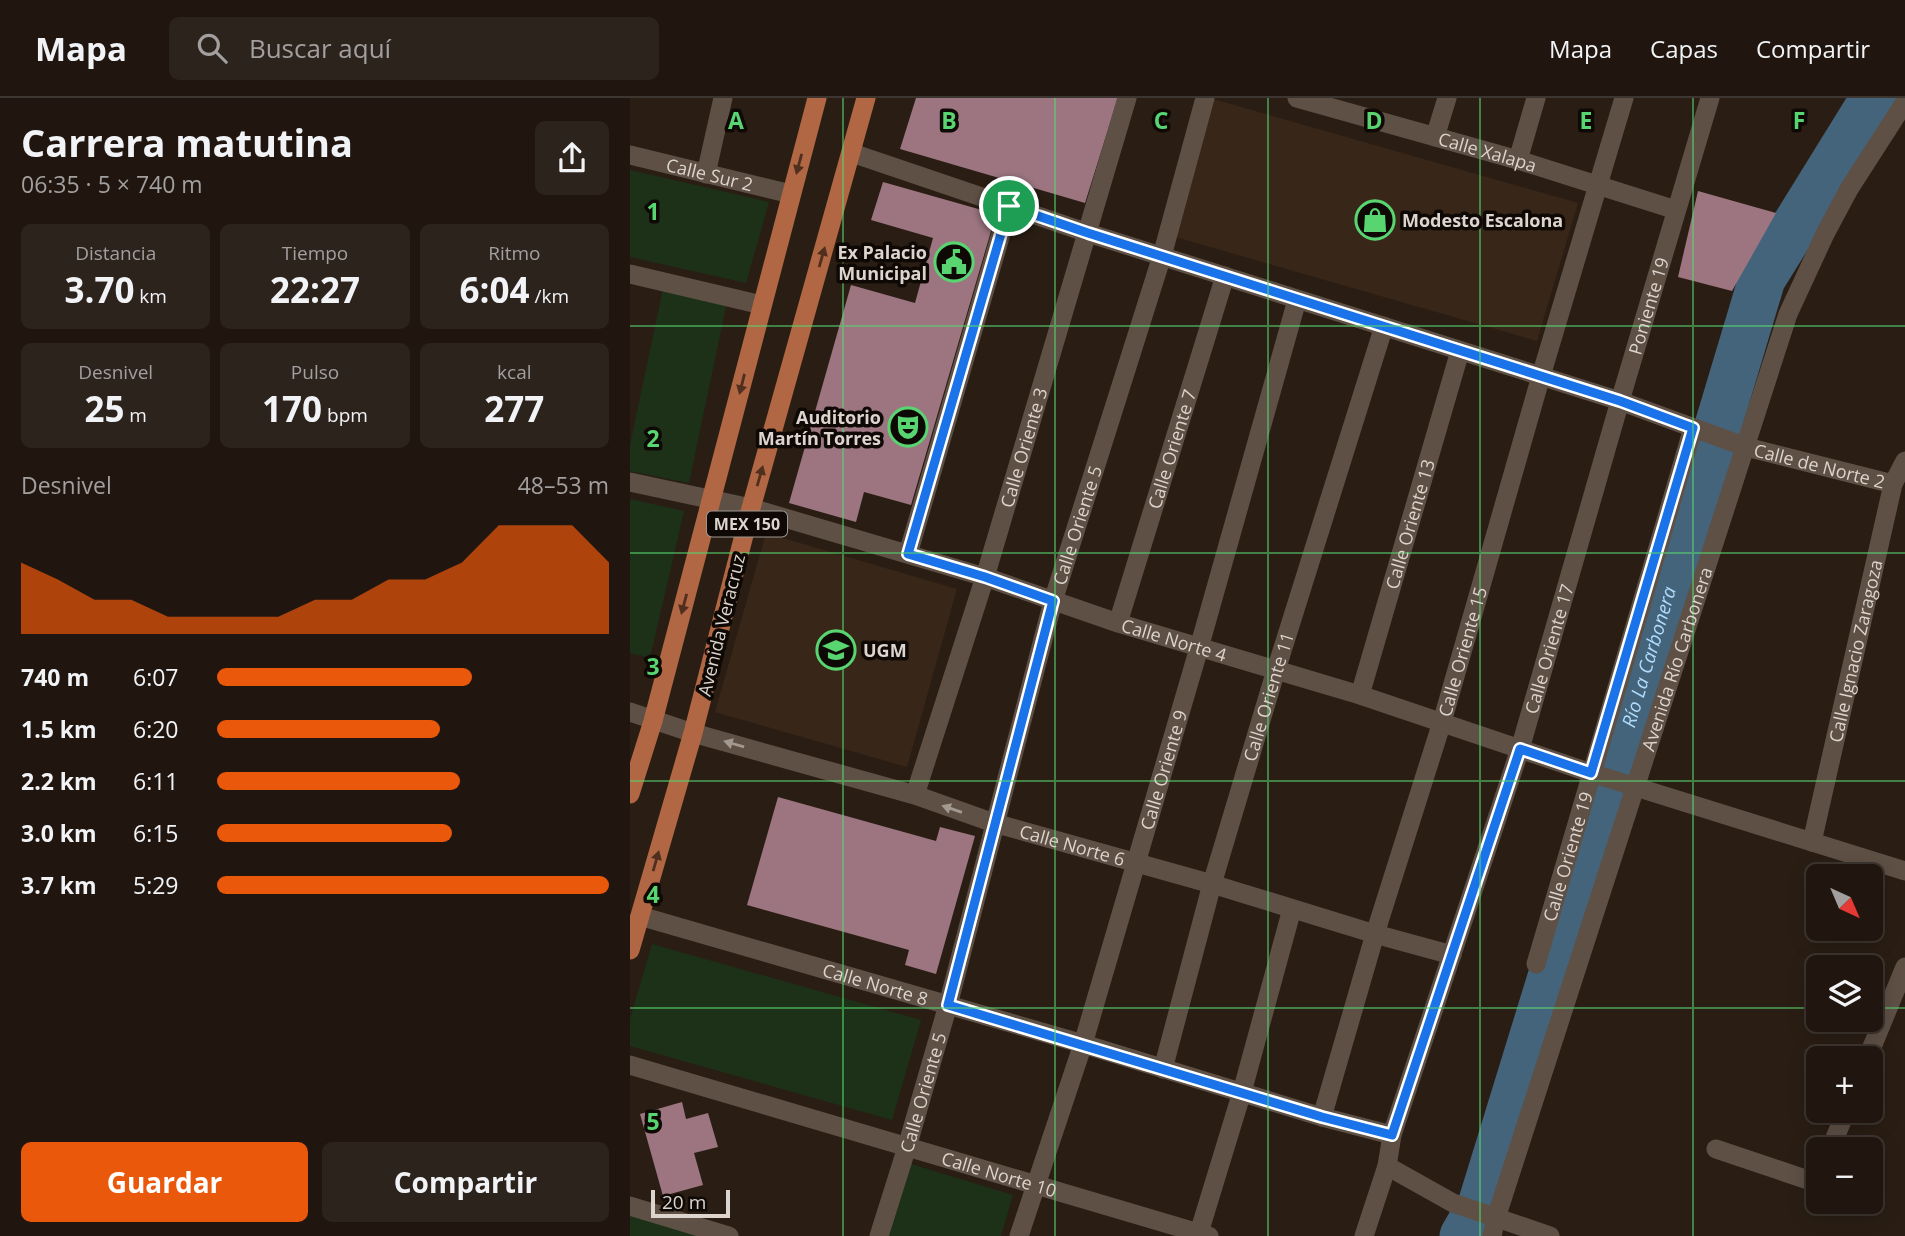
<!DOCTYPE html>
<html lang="es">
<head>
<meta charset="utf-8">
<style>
	body { margin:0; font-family:"Open Sans",sans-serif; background:#2d231d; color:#f1f3f6; height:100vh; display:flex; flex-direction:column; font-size:26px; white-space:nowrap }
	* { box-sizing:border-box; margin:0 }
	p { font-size:23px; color:#a29f9e }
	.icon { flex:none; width:38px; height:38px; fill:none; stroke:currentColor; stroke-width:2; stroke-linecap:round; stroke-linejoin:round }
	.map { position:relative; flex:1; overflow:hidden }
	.drawer { display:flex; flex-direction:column; background:#20160f; width:630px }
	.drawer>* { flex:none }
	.needle { width:46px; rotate:136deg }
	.tools { position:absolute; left:1176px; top:766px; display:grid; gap:14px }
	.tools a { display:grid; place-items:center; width:77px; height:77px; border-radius:10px; background:#20160f; box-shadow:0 4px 18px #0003,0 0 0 2px #3d352f; font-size:35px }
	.scale { position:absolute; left:21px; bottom:18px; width:79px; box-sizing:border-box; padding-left:7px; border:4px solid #dcd4cd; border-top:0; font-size:19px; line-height:24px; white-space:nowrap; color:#dcd4cd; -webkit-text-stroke:5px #0f0906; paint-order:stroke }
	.pin { position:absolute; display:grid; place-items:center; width:60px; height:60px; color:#fff; margin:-30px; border:4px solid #fff; border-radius:50%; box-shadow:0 2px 7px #0007 }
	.round { display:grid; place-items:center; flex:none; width:74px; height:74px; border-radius:10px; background:#2d231d }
	.overview { display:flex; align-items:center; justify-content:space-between; height:119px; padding:0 21px }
	h1 { font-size:38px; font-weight:700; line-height:52px }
	.metrics { display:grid; grid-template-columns:repeat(3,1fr); gap:10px; height:119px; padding:7px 21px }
	.metrics div { display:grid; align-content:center; border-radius:10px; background:#2d231d; text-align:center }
	.metrics b { font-size:35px; font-weight:700 }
	.metrics small { font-size:19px; font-weight:400 }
	.metrics p { font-size:19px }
	.chart { height:196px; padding:14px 21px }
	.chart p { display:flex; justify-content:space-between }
	.chart svg { width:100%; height:126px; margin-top:7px; fill:#ea580c; opacity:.7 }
	.action { display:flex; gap:14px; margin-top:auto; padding:14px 21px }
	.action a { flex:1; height:80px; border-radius:10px; background:#ea580c; color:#fff; font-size:28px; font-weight:700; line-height:80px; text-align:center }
	.action a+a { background:#2d231d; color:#f1f3f6 }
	ul { padding:0 21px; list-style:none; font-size:23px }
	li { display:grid; grid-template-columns:112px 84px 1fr; align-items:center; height:52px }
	li i { height:18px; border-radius:9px; background:#ea580c }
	header { display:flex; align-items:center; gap:42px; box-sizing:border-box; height:98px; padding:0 35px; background:#20160f; border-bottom:2px solid #3d352f }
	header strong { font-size:33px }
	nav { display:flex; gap:38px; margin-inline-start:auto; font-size:24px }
	.search { width:490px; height:63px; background:#2d231d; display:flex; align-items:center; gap:18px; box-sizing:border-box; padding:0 24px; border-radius:10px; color:#a29f9e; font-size:26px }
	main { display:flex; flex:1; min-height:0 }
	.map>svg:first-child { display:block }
	.built { fill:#382618 }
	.green { fill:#1c3118 }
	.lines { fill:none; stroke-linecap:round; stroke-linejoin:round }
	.river { stroke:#44647b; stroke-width:47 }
	.building { fill:#9c7581 }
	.pedestrian { stroke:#5e5045; stroke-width:19 }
	.minor { stroke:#5e5045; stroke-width:19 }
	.primary { stroke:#b16743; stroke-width:19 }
	.oneway { fill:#502f1e }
	.oneway2 { fill:#a39990 }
	.route-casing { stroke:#fff; stroke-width:14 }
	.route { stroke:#1a73e8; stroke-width:9 }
	.grid { fill:none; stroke:#58d570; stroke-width:2; stroke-opacity:0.55 }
	.labels { text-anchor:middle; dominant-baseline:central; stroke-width:7; stroke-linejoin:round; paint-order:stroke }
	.shield { fill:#0f0906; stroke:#9e9791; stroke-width:2 }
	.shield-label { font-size:16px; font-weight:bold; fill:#dcd4cd }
	.street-label { font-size:18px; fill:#dcd4cd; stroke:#0f0906 }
	.poi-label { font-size:18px; font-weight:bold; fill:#dcd4cd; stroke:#0f0906; text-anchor:start }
	.water-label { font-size:19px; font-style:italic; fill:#afdbfd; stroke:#0f0906 }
	.grid-label { font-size:23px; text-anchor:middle; font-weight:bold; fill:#58d570; stroke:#0f0906; stroke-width:7; stroke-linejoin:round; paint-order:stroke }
</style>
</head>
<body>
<header>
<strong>Mapa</strong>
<div class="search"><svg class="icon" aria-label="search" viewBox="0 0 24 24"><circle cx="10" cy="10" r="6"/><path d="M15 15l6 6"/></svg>Buscar aquí</div>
<nav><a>Mapa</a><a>Capas</a><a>Compartir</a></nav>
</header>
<main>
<section class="drawer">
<div class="overview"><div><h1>Carrera matutina</h1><p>06:35 · 5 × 740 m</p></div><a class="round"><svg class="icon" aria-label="share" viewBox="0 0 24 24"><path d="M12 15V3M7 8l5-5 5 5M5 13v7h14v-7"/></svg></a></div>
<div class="metrics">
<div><p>Distancia</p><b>3.70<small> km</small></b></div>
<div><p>Tiempo</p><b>22:27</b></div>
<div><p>Ritmo</p><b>6:04<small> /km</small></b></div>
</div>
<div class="metrics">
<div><p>Desnivel</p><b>25<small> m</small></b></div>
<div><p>Pulso</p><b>170<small> bpm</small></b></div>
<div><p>kcal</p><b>277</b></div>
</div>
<div class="chart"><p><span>Desnivel</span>48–53 m</p>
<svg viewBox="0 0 160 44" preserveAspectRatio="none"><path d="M0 44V19L10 25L20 32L30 32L40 38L50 38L60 38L70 38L80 32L90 32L100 25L110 25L120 19L130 6L140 6L150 6L160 19V44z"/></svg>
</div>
<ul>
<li><b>740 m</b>6:07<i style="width:65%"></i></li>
<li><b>1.5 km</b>6:20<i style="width:57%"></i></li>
<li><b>2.2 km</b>6:11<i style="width:62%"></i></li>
<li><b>3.0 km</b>6:15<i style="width:60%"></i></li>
<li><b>3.7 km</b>5:29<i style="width:100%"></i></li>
</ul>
<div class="action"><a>Guardar</a><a>Compartir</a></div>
</section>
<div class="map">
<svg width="1275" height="1138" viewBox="0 0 1275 1138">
	<rect width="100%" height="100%" fill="#2a1e14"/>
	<path class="built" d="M583,1L948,105L907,243L542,138Z
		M136,435L327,491L277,669L85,614Z"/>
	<path class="green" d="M0,72L139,104L116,185L0,159Z
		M34,186L98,199L59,385L0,373V347Z
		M0,401L54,413L20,560L0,555Z
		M22,846L291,922L262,1022L0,948V921Z
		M281,1066L383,1097L371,1138H259Z
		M0,1114L78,1138H0Z"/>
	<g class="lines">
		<path class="river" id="s1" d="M833,1138L851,1107L986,668L1132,181L1244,0"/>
	</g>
	<path class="building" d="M286,0H488L455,105L270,51Z
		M253,84L366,116L281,407L234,394L226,424L159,405L221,187L285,205L303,140L241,122Z
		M1068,93L1146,115L1102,193L1048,179Z
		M148,699L306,743L310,729L345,738L306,876L275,867L279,852L117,807Z
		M52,1004L56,1021L78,1015L88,1049L64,1055L73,1087L33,1098L10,1016Z"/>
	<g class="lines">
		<g class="pedestrian">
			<path id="s2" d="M0,57L161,96"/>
			<path d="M0,176L132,207"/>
			<path d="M0,1108L99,1138"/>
		</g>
		<g class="minor">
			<path id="s3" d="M667,0L888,62L1046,112"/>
			<path d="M805,39L817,0"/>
			<path id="s4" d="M222,55L458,135L990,303L1116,349L1263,386"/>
			<path d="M888,62L906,0"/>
			<path d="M76,76L93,0"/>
			<path id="s5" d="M0,384L121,410L355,479L488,525L730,597L961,675L1275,773"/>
			<path d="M278,456L379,108"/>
			<path id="s6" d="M488,525L595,178"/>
			<path id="s7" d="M730,597L830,253"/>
			<path id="s8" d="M0,614L63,635L285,697L364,725L582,786L745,836L822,857"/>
			<path id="s9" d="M285,697L355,479L497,0"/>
			<path id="s10" d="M1182,744L1263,386L1275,363"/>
			<path id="s11" d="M10,818L453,946L692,1019L762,1037"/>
			<path id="s12" d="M906,866L1063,330"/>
			<path d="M1237,961L1275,869"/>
			<path id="s13" d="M0,967L579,1138"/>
			<path id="s14" d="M533,971L582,786L646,572L754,228"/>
			<path id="s15" d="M692,1019L745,836L812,624L911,278L994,0"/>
			<path d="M1086,1051L1187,1085L1188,1081"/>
			<path d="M1200,1052L1216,1013"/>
			<path d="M757,1068L823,1105L920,1138"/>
			<path id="s16" d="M249,1138L277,1049L318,907L423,503L532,158L575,0"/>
			<path id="s17" d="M389,1138L453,946L569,550L667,202"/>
			<path d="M568,1138L612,994L662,811"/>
			<path id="s18" d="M734,1138L757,1068L762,1037L890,651L990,303L1080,0"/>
			<path id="s19" d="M862,1138L866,1120L1158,216L1195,136L1219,91L1275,4"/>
		</g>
		<path class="primary" d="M0,696L23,623L187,0
			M0,852L63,635L121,410L236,0"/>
	</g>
	<defs><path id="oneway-solid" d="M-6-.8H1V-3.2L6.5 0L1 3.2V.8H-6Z" transform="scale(1.75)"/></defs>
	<g class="oneway">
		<use href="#oneway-solid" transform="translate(169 66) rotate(105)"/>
		<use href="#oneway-solid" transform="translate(192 159) rotate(-74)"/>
		<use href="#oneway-solid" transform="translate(112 286) rotate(104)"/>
		<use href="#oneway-solid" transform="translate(130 378) rotate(-74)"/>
		<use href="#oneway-solid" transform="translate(54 506) rotate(105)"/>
		<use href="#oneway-solid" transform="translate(26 763) rotate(-74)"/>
	</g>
	<g class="oneway2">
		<use href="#oneway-solid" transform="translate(104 646) rotate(-164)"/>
		<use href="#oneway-solid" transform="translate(322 711) rotate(-161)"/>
	</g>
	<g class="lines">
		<g class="route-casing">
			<path id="route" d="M379,108L458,135L990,303L1063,330L961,675L890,651L762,1037L692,1019L318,907L423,503L355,479L278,456Z"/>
		</g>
		<use href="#route" class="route"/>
	</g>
	<path class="grid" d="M213,0V1138M425,0V1138M638,0V1138M850,0V1138M1063,0V1138M0,228H1275M0,455H1275M0,683H1275M0,910H1188M1241,910H1275"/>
	<defs>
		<g id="shop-ring" transform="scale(2.0125)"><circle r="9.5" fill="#0f0906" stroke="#58d570" stroke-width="1.5"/><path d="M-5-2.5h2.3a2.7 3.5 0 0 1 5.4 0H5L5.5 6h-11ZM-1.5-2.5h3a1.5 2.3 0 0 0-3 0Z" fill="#58d570"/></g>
		<g id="civic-ring" transform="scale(2.0125)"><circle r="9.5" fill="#0f0906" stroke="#58d570" stroke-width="1.5"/><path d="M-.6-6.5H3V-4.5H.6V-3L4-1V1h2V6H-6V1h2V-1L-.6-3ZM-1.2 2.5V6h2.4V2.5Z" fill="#58d570"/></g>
		<g id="theatre-ring" transform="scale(2.0125)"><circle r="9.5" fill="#0f0906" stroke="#58d570" stroke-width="1.5"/><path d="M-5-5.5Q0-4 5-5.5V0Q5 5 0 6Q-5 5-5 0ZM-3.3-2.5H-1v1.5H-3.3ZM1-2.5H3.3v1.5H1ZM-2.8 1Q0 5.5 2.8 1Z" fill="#58d570"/></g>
		<g id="school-ring" transform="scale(2.0125)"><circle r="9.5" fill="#0f0906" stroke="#58d570" stroke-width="1.5"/><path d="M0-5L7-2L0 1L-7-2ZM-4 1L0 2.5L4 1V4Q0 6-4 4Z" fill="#58d570"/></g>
	</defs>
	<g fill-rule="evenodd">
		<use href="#shop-ring" x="745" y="122"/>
		<use href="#civic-ring" x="324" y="164"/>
		<use href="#theatre-ring" x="278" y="329"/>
		<use href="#school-ring" x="206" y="552"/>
	</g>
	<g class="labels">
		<rect class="shield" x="77" y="413.5" width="80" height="25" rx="5"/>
		<g class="shield-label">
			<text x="117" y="426">MEX 150</text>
		</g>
		<g class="street-label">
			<text stroke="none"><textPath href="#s3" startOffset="198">Calle Xalapa</textPath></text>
			<text stroke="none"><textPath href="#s2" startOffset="82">Calle Sur 2</textPath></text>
			<text stroke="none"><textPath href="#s18" startOffset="973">Poniente 19</textPath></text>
			<text stroke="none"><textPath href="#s9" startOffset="364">Calle Oriente 3</textPath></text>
			<text stroke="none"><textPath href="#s6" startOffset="182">Calle Oriente 7</textPath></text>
			<text stroke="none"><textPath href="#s4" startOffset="1017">Calle de Norte 2</textPath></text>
			<text stroke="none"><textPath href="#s7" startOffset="178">Calle Oriente 13</textPath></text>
			<text stroke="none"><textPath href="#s16" startOffset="738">Calle Oriente 5</textPath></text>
			<text transform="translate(91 527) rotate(-76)">Avenida Veracruz</text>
			<text stroke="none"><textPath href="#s5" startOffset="567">Calle Norte 4</textPath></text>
			<text stroke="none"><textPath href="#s18" startOffset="616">Calle Oriente 17</textPath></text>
			<text stroke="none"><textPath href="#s10" startOffset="196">Calle Ignacio Zaragoza</textPath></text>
			<text stroke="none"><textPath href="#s15" startOffset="486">Calle Oriente 15</textPath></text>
			<text stroke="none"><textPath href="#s19" startOffset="606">Avenida Río Carbonera</textPath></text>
			<text stroke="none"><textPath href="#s14" startOffset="387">Calle Oriente 11</textPath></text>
			<text stroke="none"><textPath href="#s17" startOffset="488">Calle Oriente 9</textPath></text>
			<text stroke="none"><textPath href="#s8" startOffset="462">Calle Norte 6</textPath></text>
			<text stroke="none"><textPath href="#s12" startOffset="112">Calle Oriente 19</textPath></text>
			<text stroke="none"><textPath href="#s11" startOffset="245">Calle Norte 8</textPath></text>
			<text stroke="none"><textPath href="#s16" startOffset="150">Calle Oriente 5</textPath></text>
			<text stroke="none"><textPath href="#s13" startOffset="385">Calle Norte 10</textPath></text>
		</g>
		<g class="poi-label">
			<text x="772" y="122">Modesto Escalona</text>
			<text x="297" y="154" text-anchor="end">Ex Palacio<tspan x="297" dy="21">Municipal</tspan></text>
			<text x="251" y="319" text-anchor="end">Auditorio<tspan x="251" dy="21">Martín Torres</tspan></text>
			<text x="233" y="552">UGM</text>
		</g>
		<g class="water-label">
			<text stroke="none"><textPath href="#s1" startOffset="609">Río La Carbonera</textPath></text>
		</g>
	</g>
	<g class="grid-label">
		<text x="106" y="31">A</text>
		<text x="319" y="31">B</text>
		<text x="531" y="31">C</text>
		<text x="744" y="31">D</text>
		<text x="956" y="31">E</text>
		<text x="1169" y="31">F</text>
		<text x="23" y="122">1</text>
		<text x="23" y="349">2</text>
		<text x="23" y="577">3</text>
		<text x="23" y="805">4</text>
		<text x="23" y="1032">5</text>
	</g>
</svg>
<div class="tools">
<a><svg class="needle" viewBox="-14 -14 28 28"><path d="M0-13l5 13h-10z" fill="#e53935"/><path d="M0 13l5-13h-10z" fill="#a29f9e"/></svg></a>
<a><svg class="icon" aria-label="layers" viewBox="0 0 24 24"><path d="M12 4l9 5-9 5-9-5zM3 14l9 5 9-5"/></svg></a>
<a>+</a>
<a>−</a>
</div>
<div class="scale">20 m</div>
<div class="pin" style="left:379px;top:108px;background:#1e9e55"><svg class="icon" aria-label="arrive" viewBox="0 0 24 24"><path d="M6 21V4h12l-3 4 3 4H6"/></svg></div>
</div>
</main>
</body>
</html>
